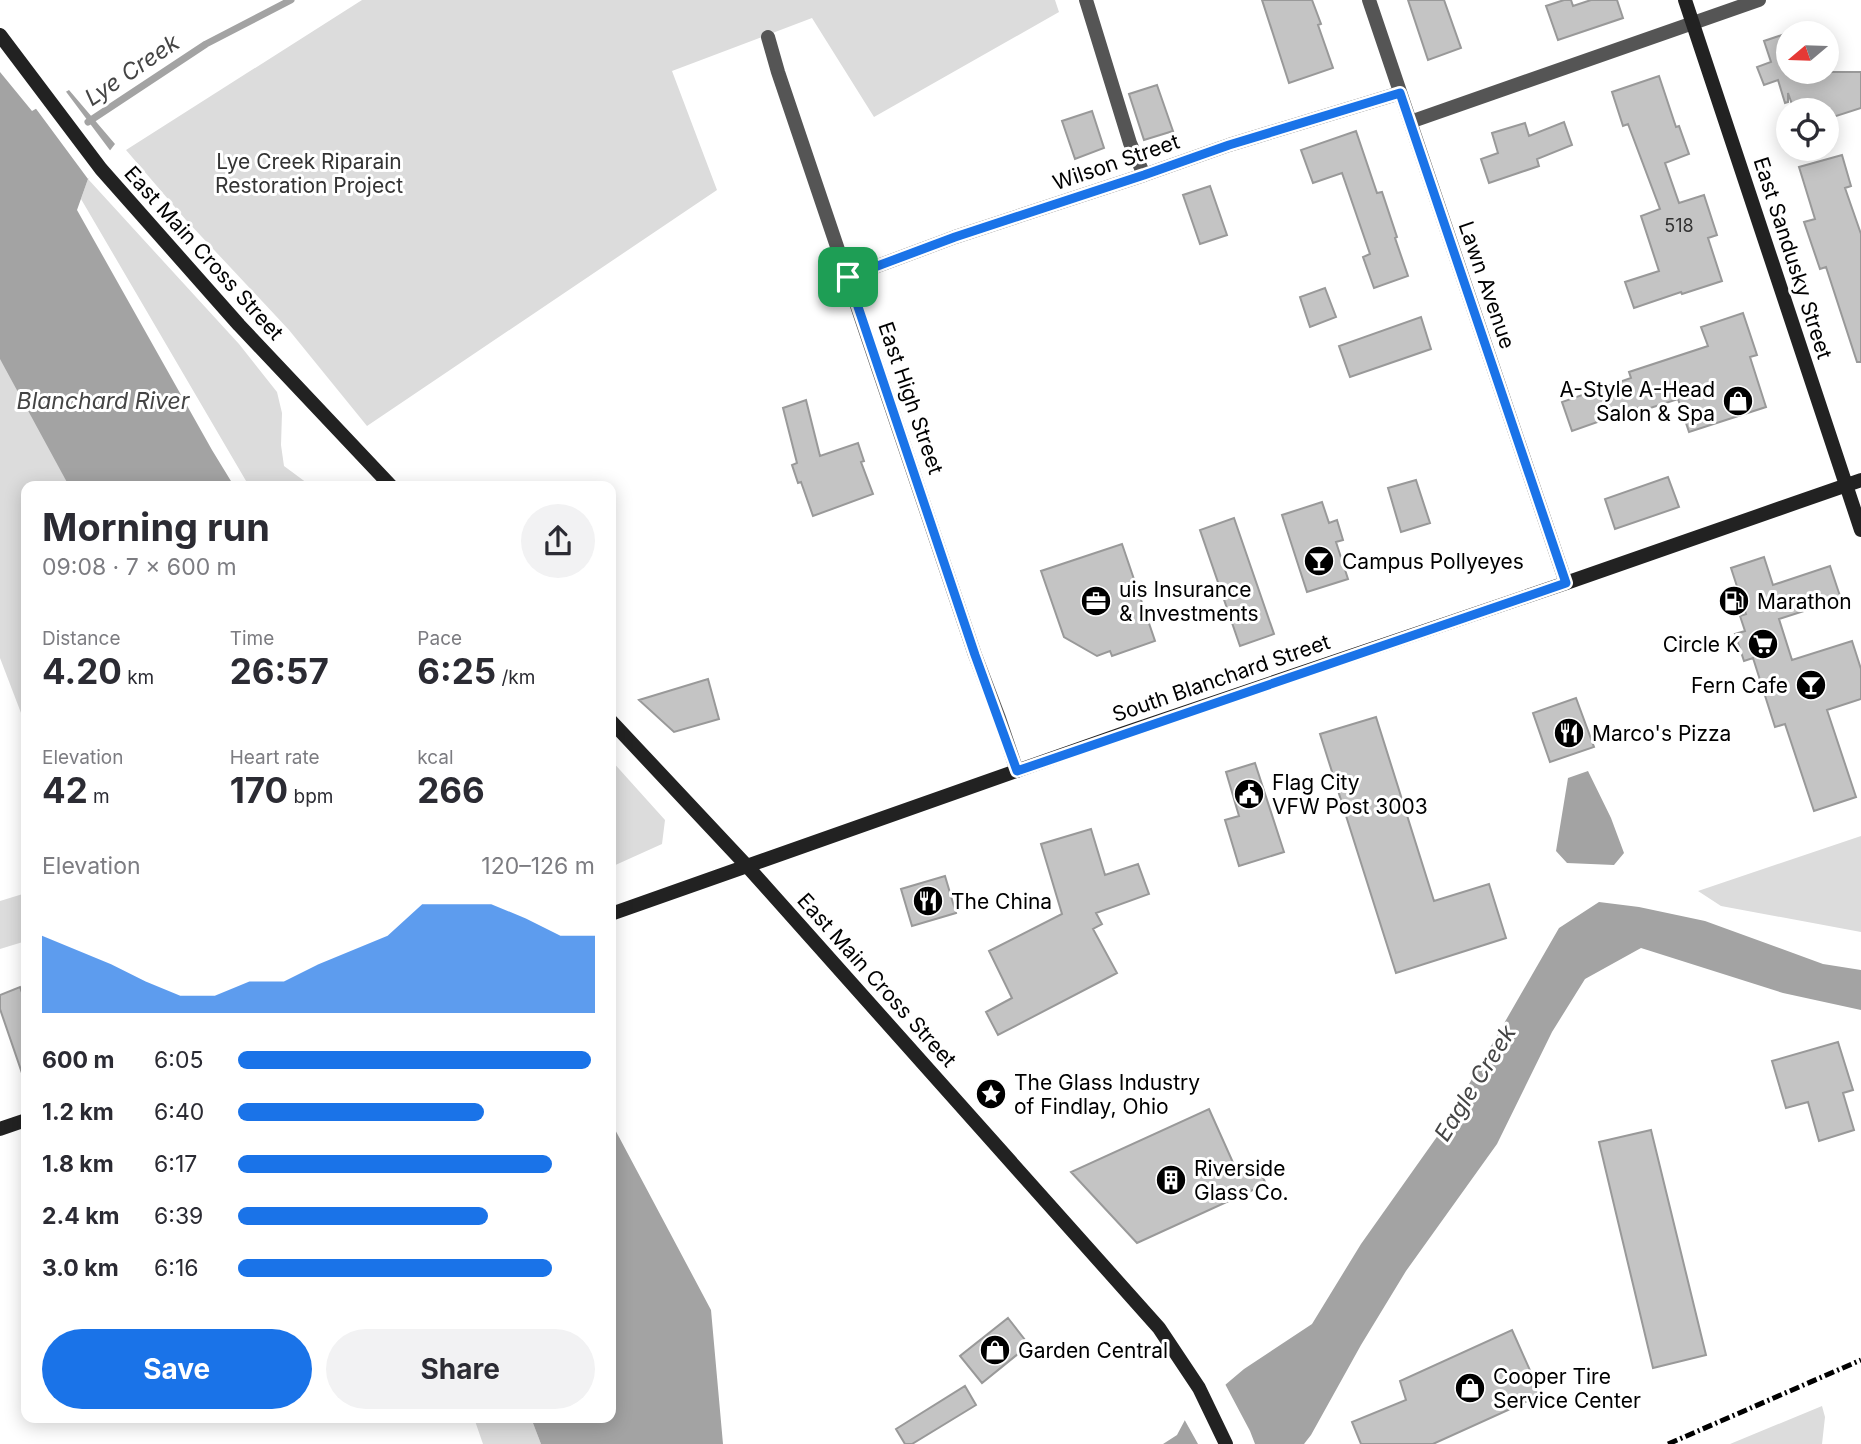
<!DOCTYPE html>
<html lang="en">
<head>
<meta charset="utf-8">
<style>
	body { margin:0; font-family:Inter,sans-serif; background:#f2f2f3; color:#2b2b33; height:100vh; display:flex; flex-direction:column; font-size:26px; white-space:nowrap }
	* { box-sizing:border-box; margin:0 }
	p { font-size:23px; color:#7c7c81 }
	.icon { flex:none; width:38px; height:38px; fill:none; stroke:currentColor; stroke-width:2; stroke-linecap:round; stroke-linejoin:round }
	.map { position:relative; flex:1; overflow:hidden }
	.panel { position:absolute; left:21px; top:481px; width:595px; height:942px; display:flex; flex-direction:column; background:#fff; border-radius:14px; box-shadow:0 4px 18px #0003 }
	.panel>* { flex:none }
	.needle { width:46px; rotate:251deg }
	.fabs { position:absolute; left:1776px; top:21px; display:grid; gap:14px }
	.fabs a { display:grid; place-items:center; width:63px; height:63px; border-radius:50%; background:#fff; box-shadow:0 4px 18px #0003; font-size:35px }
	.pin { position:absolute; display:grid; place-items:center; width:60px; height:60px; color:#fff; margin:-30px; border-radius:14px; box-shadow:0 4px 10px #0006 }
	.round { display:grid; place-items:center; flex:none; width:74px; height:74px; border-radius:37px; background:#f2f2f3 }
	.summary { display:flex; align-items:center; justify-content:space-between; height:119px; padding:0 21px }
	h1 { font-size:38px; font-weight:700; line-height:52px }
	.figures { display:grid; grid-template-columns:repeat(3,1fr); gap:10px; height:119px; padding:7px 21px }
	.figures div { display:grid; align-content:center }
	.figures b { font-size:35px; font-weight:700 }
	.figures small { font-size:19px; font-weight:400 }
	.figures p { font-size:19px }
	.chart { height:196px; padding:14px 21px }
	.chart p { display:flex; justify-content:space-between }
	.chart svg { width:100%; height:126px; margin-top:7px; fill:#1a73e8; opacity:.7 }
	.cta { display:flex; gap:14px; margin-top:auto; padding:14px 21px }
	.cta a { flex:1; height:80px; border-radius:42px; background:#1a73e8; color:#fff; font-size:28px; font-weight:700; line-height:80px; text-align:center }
	.cta a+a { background:#f2f2f3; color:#2b2b33 }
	ul { padding:0 21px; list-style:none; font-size:23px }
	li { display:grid; grid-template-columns:112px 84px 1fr; align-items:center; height:52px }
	li i { height:18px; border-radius:9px; background:#1a73e8 }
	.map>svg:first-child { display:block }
	.green { fill:#dcdcdc }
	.water { fill:#a3a3a3 }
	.pier { fill:#fff }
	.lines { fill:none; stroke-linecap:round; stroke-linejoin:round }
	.stream { stroke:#a3a3a3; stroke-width:7 }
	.building { fill:#c4c4c4; stroke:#999; stroke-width:2 }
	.minor { stroke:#555; stroke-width:14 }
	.secondary { stroke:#222; stroke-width:14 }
	.rail { stroke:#000; stroke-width:5; stroke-dasharray:10 3.5 2 3.5; stroke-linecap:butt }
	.route-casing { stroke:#fff; stroke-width:14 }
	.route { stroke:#1a73e8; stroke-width:9 }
	.labels { text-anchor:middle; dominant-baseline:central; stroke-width:6; stroke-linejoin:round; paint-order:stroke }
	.number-label { font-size:18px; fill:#313131 }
	.park-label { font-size:21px; fill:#333; stroke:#fff }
	.street-label { font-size:21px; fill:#000; stroke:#fff }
	.poi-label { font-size:21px; fill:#000; stroke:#fff; text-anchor:start }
	.water-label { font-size:23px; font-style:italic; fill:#444; stroke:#fff }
</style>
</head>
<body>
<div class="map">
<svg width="1861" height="1444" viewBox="0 0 1861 1444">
	<rect width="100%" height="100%" fill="#fff"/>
	<path class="green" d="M362,0H1055L1059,12L874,117L812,18L672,71L717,190L367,426L289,330L186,220L126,150Z
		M88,179L239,344L277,392L282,413L281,445L284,466L311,486H249L81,199Z
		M0,222L155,486H26V726L0,658Z
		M611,760L665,820L662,844L611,867Z
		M1861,836V932L1721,906L1698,891Z
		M26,893V941L0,949V901Z
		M1822,1406L1825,1417L1822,1444H1730Z
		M474,1418H531L541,1444H483Z"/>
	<path class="water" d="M0,72L32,111L69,90L115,144L88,179L77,210L212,450L234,486H69L0,359Z
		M1588,771L1611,818L1624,853L1614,865L1567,863L1556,851L1568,778Z
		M1599,902L1639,907L1705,921L1823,964L1861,970V1010L1783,993L1641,948L1585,979L1552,1032L1497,1144L1406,1271L1361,1345L1311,1435L1304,1444H1163L1177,1435L1186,1418L1244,1369L1312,1324L1361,1244L1446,1124L1559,928Z
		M611,1122L711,1310L723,1444H541L531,1418H611Z"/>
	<path class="pier" d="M64,89L112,153L98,171L88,179L34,106Z
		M1224,1382L1250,1431L1255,1444H1198L1183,1417Z"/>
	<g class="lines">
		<path class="stream" d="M88,122L206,44L291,0"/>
	</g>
	<path class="building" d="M1262,0H1312L1321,24L1318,25L1333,68L1289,83Z
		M1408,0H1444L1461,48L1428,60Z
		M1564,0H1571L1573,6L1591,0H1617L1623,18L1558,40L1546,6Z
		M1788,33V72H1861V108L1827,119V110H1794L1788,93V102L1785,103L1778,80L1764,85L1757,67L1771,62L1764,41Z
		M1659,76L1676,127L1679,126L1689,154L1665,163L1679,203L1704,195L1717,235L1708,238L1722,281L1682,294L1681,292L1634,308L1625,282L1659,271L1641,216L1660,209L1628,124L1623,126L1612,92Z
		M1157,85L1173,131L1144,140L1129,94Z
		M1092,111L1104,148L1075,159L1062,121Z
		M1564,122L1572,145L1537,159L1539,166L1489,183L1481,159L1498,153L1492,133L1525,123L1529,136Z
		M1356,131L1377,193L1382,192L1397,237L1395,238L1408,276L1374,288L1363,257L1370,254L1342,173L1313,183L1301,150Z
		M1842,155L1851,186L1845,188L1861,234V362H1857L1826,267L1820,269L1804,222L1815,219L1799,167Z
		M1210,186L1227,235L1200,244L1183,195Z
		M1325,288L1336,317L1310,327L1300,297Z
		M1743,313L1757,355L1750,357L1766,407L1689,432L1678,399L1641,411L1640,407L1572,431L1562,402L1631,378L1629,372L1708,346L1701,327Z
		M1421,317L1431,349L1350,377L1339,346Z
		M806,400L820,456L858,443L864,461L861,462L873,494L813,516L801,482L798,483L792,465L797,463L783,408Z
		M1668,477L1679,507L1615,529L1605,499Z
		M1416,480L1430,523L1401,532L1388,488Z
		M1322,502L1329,523L1337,520L1343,540L1336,542L1348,579L1307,592L1282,515Z
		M1234,518L1274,634L1240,646L1200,530Z
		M1122,544L1155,641L1112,656L1110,651L1097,656L1064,637L1041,571Z
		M1764,557L1773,585L1830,566L1841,599L1779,619L1792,660L1852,641L1861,669V699L1827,710L1856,797L1814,811L1785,724L1775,727L1753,658L1744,661L1735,634L1745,631L1740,616L1746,614L1731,568Z
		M708,679L719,719L674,732L639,700Z
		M1576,698L1594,747L1550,762L1533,713Z
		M1376,717L1434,901L1489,884L1506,938L1396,973L1320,734Z
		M1255,763L1284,852L1239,866L1225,820L1239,816L1226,772Z
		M1091,829L1105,875L1138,864L1149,894L1096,913L1102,924L1093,929L1117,973L998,1035L986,1012L1012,998L989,951L1062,914L1041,844Z
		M945,876L956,913L912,926L901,889Z
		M20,987L26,1004V1075L23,1076L0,1009V995Z
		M1838,1042L1853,1090L1843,1093L1854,1130L1819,1141L1808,1102L1786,1108L1772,1061Z
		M1209,1109L1239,1176L1258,1167L1266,1184L1137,1243L1071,1172Z
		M1651,1130L1706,1355L1653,1368L1599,1142Z
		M1008,1318L1029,1345L982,1383L960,1356Z
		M1512,1330L1541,1395L1433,1444H1361L1352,1422L1406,1400L1400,1381Z
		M965,1386L976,1405L912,1444H905L896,1429Z"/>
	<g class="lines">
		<path class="minor" d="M1086,0L1130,143L1144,175
			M1369,0L1566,583
			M768,37L778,72L975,655L999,718L1017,771
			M1410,122L1759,0
			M848,277L955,237L1144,175L1229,145L1400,93"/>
		<path class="secondary" d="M1685,0L1861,530
			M0,35L101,169L239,325L391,486
			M611,721L747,866L1159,1328L1199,1388L1226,1444
			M611,914L1124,733L1566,583L1861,480
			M0,1129L26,1120"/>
		<path class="rail" d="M1668,1444L1861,1360"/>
	</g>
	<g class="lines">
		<g class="route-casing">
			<path id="route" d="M1400,93L1566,583L1017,771L975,655L848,277L955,237L1144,175L1229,145Z"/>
		</g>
		<use href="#route" class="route"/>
	</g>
	<defs>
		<g id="shop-disc" transform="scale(1.575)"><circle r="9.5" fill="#000" stroke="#fff"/><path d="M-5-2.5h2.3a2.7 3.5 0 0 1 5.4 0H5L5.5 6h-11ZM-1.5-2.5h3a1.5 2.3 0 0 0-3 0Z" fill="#fff"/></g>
		<g id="bar-disc" transform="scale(1.575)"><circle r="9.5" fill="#000" stroke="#fff"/><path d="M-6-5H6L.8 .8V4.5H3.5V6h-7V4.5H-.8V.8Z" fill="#fff"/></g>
		<g id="office-disc" transform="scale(1.575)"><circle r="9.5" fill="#000" stroke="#fff"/><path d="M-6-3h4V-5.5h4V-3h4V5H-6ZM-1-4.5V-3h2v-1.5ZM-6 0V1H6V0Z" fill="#fff"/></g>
		<g id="fuel-disc" transform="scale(1.575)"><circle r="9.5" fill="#000" stroke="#fff"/><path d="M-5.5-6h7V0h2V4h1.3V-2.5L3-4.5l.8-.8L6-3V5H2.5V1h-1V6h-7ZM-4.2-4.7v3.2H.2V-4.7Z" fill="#fff"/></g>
		<g id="supermarket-disc" transform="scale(1.575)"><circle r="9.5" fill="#000" stroke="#fff"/><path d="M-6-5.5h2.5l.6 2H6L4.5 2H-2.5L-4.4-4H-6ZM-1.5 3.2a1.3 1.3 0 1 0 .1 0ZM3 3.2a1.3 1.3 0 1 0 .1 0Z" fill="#fff"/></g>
		<g id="restaurant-disc" transform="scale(1.575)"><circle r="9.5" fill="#000" stroke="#fff"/><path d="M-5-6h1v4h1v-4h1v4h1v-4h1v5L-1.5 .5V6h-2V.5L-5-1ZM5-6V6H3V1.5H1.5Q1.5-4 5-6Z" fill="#fff"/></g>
		<g id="civic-disc" transform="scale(1.575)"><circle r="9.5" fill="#000" stroke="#fff"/><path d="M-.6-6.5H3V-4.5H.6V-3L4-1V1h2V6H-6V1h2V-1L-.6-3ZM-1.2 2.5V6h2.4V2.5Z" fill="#fff"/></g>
		<g id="sight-disc" transform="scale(1.575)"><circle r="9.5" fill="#000" stroke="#fff"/><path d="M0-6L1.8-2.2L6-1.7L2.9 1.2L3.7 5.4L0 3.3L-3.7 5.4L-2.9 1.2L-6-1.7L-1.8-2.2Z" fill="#fff"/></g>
		<g id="building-disc" transform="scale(1.575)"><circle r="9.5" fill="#000" stroke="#fff"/><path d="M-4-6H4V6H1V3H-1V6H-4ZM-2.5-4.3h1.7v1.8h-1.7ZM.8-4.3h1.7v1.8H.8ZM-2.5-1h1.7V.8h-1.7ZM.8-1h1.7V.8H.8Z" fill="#fff"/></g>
	</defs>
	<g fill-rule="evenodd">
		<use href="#shop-disc" x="1738" y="401"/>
		<use href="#bar-disc" x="1319" y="561"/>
		<use href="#office-disc" x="1096" y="601"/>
		<use href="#fuel-disc" x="1734" y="601"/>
		<use href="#supermarket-disc" x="1763" y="644"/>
		<use href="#bar-disc" x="1811" y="685"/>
		<use href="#restaurant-disc" x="1569" y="733"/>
		<use href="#civic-disc" x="1249" y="794"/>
		<use href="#restaurant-disc" x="928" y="901"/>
		<use href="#sight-disc" x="991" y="1094"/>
		<use href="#building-disc" x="1171" y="1180"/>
		<use href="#shop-disc" x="995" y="1350"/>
		<use href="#shop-disc" x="1470" y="1388"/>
	</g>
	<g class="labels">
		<g class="number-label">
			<text x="1679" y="225">518</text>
		</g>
		<g class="park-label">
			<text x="309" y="161">Lye Creek Riparain<tspan x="309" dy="24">Restoration Project</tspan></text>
		</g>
		<g class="street-label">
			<text transform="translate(1116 162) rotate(-19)">Wilson Street</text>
			<text transform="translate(204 253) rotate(48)">East Main Cross Street</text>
			<text transform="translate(1793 258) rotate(72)">East Sandusky Street</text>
			<text transform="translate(1487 285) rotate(71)">Lawn Avenue</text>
			<text transform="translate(911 398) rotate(71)">East High Street</text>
			<text transform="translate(1221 678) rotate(-19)">South Blanchard Street</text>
			<text transform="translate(877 980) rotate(48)">East Main Cross Street</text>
		</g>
		<g class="poi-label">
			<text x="1715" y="389" text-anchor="end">A-Style A-Head<tspan x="1715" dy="24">Salon &amp; Spa</tspan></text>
			<text x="1342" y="561">Campus Pollyeyes</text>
			<text x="1119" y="589">uis Insurance<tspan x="1119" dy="24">&amp; Investments</tspan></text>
			<text x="1757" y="601">Marathon</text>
			<text x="1740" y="644" text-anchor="end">Circle K</text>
			<text x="1788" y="685" text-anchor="end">Fern Cafe</text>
			<text x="1592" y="733">Marco's Pizza</text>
			<text x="1272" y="782">Flag City<tspan x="1272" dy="24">VFW Post 3003</tspan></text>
			<text x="951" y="901">The China</text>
			<text x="1014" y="1082">The Glass Industry<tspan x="1014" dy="24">of Findlay, Ohio</tspan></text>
			<text x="1194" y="1168">Riverside<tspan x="1194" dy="24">Glass Co.</tspan></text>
			<text x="1018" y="1350">Garden Central</text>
			<text x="1493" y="1376">Cooper Tire<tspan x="1493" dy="24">Service Center</tspan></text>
		</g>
		<g class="water-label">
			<text transform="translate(132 70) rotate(-34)">Lye Creek</text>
			<text x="103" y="401">Blanchard River</text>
			<text transform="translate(1475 1083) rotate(-58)">Eagle Creek</text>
		</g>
	</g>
</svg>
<div class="fabs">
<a><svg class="needle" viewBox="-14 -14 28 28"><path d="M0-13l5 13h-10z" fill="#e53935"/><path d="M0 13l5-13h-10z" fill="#7c7c81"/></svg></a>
<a><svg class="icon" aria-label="locate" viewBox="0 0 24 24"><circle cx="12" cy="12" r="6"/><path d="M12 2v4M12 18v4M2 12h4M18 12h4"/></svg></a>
</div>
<div class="pin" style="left:848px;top:277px;background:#1e9e55"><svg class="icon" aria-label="arrive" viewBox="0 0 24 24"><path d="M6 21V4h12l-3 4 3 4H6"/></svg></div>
<section class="panel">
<div class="summary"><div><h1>Morning run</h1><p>09:08 · 7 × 600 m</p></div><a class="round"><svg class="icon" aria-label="share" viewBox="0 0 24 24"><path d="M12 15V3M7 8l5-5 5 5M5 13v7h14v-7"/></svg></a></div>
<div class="figures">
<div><p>Distance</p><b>4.20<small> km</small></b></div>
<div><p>Time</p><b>26:57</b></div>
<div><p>Pace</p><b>6:25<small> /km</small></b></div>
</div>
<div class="figures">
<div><p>Elevation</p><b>42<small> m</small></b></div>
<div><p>Heart rate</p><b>170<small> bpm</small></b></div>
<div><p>kcal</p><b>266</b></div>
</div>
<div class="chart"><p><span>Elevation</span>120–126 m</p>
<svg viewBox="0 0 160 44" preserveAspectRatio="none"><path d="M0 44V17L10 22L20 27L30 33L40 38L50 38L60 33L70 33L80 27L90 22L100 17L110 6L120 6L130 6L140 11L150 17L160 17V44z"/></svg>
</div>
<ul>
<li><b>600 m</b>6:05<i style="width:99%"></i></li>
<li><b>1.2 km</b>6:40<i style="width:69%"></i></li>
<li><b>1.8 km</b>6:17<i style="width:88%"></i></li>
<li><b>2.4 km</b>6:39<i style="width:70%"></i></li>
<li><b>3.0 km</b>6:16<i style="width:88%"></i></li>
</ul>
<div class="cta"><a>Save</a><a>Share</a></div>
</section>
</div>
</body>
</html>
